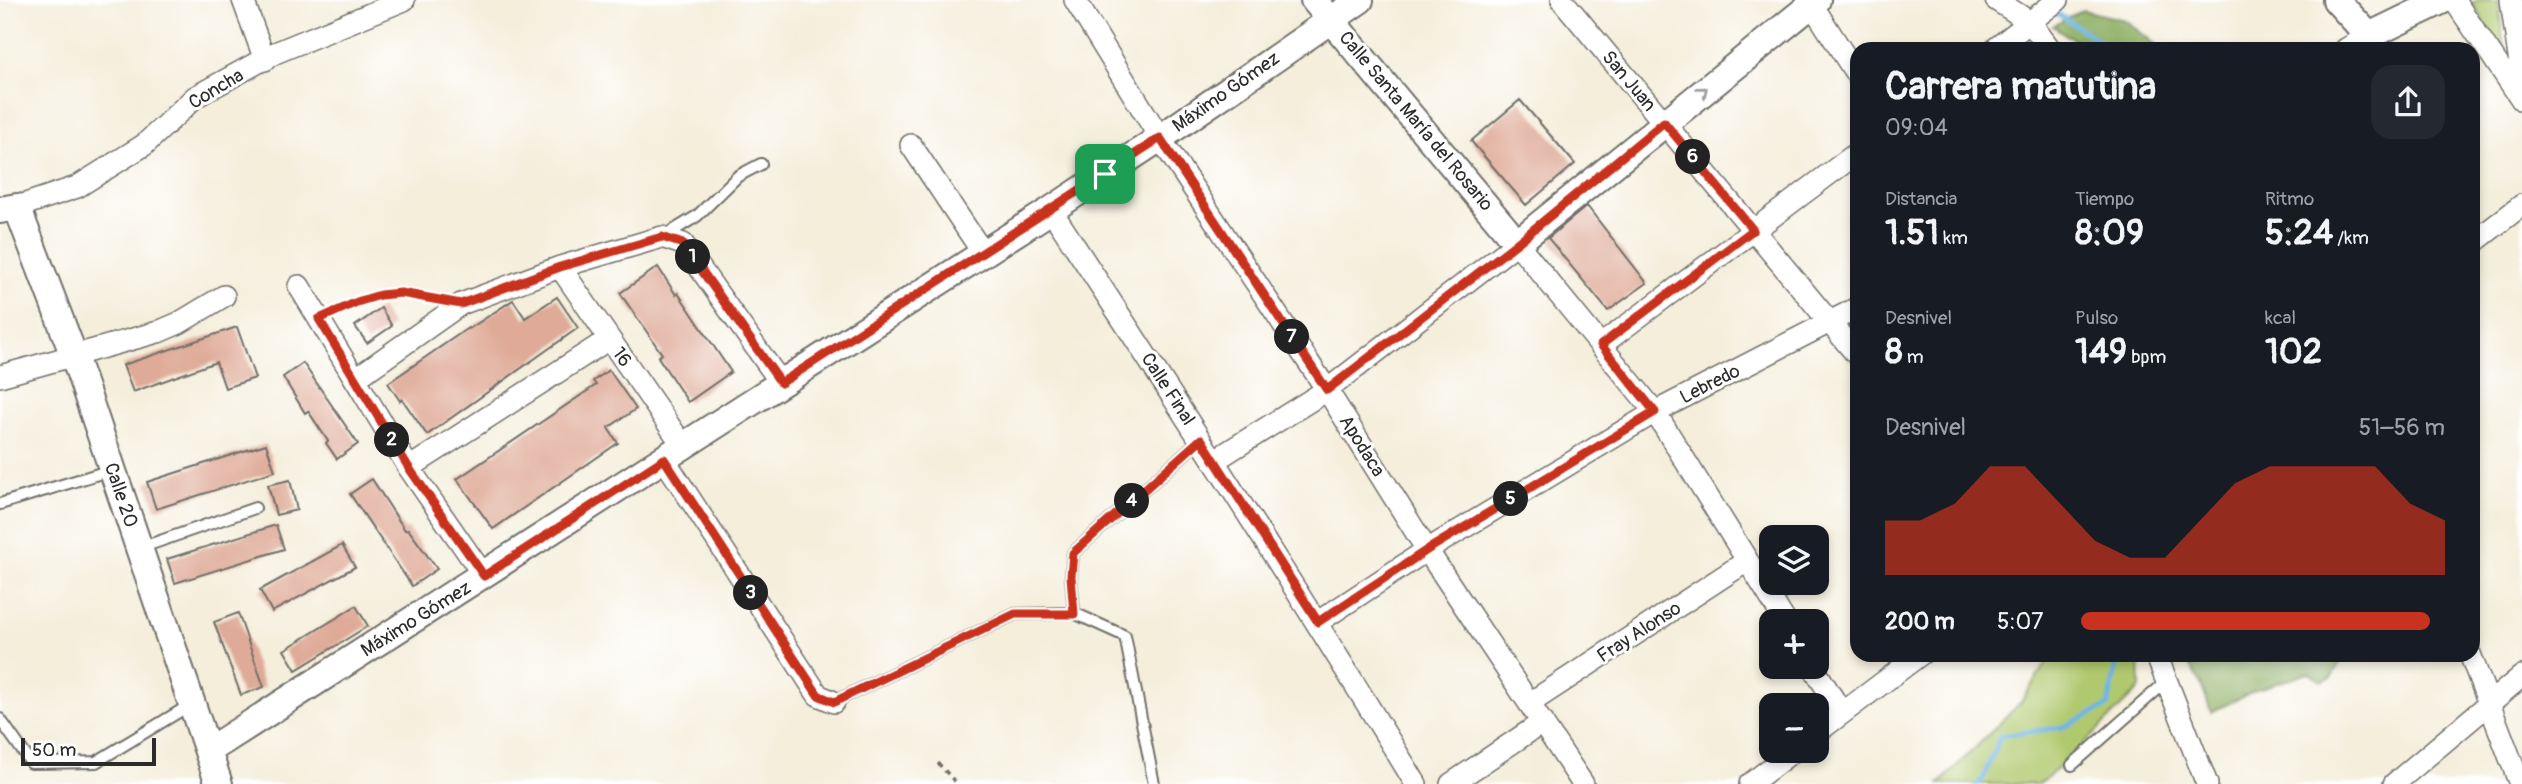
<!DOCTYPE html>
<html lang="es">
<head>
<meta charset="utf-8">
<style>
	body { margin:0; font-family:Pangolin,sans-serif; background:#242831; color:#f1f3f6; height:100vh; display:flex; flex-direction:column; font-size:26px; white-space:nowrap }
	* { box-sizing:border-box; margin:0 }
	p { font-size:23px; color:#9ea1a6 }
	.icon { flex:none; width:38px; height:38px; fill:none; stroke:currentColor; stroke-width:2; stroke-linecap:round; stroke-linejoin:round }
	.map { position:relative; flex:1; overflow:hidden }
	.details { position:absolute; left:1850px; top:42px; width:630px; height:620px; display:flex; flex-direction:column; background:#171b24; border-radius:21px; box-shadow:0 4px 10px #0003 }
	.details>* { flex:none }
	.buttons { position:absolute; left:1759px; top:525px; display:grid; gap:14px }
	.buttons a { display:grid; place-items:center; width:70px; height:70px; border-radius:14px; background:#171b24; box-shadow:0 4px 10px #0003; font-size:35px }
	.scale { position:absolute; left:21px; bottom:18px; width:135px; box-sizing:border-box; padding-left:7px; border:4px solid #2b2b2b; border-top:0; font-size:19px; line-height:24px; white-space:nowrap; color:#2b2b2b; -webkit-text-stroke:5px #fff; paint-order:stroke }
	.pin { position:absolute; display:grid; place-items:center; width:60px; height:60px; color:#fff; margin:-30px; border-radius:14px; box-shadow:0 4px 10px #0006 }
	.km { position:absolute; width:35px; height:35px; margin:-18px; border-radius:50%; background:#222; color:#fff; font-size:19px; line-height:35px; text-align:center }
	.round { display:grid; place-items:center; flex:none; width:74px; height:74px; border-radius:21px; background:#242831 }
	.summary { display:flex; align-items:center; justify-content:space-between; height:119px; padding:0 35px }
	h1 { font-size:38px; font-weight:700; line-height:52px }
	.stats { display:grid; grid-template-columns:repeat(3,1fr); gap:10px; height:119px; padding:7px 35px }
	.stats div { display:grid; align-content:center }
	.stats b { font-size:35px; font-weight:700 }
	.stats small { font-size:19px; font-weight:400 }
	.stats p { font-size:19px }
	.chart { height:196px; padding:14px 35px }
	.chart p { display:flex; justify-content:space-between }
	.chart svg { width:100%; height:126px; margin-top:7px; fill:#c8321e; opacity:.7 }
	ul { padding:0 35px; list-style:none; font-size:23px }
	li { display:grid; grid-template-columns:112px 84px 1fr; align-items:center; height:52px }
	li i { height:18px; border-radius:9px; background:#c8321e }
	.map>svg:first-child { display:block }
	.green { fill:#b0c96e; stroke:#6e7a4c; stroke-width:2 }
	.forest { fill:#8cad61; stroke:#5c6c46; stroke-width:2 }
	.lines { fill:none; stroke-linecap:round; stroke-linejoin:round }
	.stream { stroke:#6db5e4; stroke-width:5 }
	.building { fill:#dfaa97 }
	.service-casing { stroke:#716f69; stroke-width:14 }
	.minor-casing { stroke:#716f69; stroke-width:24 }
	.tertiary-casing { stroke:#716f69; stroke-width:30 }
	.path { stroke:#716f69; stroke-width:3.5; stroke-dasharray:5 5; stroke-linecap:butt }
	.service { stroke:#fff; stroke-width:10 }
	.minor { stroke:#fff; stroke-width:21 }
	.tertiary { stroke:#fff; stroke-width:26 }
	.oneway { stroke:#a0a0a0 }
	.route-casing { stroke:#fff; stroke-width:14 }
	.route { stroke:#c8321e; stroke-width:9 }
	.labels { text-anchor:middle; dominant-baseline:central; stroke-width:6; stroke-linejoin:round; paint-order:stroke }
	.street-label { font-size:19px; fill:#2b2b2b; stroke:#fff }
</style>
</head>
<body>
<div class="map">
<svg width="2522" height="784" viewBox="0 0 2522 784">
	<rect width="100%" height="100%" fill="#fff"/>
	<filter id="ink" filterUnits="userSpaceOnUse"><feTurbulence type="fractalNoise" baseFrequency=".0143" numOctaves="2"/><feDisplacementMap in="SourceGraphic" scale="14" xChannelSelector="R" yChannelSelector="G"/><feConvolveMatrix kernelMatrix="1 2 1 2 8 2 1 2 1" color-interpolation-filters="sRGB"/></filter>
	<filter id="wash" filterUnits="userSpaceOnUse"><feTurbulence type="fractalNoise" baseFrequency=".00686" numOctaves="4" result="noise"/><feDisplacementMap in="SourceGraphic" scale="28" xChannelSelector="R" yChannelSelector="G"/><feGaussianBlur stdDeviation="1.57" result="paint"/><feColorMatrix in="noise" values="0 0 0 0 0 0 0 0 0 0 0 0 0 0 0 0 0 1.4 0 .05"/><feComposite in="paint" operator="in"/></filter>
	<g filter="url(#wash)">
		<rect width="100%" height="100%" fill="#f4eedb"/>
		<path class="green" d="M2478,0H2498L2505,57L2472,3Z
			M2051,655H2139L2140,688L2059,768L2038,784H1939L2021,702Z"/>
		<path class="forest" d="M2082,10L2125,20L2161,49H2088L2053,26Z
			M2190,655V654L2345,655L2331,678L2321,681L2309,673L2258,689L2211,712L2200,682L2185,659Z"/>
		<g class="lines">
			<path class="stream" d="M2052,10L2111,49
				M1977,784L1983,779L2000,736L2063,727L2108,706L2119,654"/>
		</g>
		<g id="blocks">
			<path class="building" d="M1520,100L1575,164L1526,205L1471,141Z
				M1587,206L1647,283L1608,311L1548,238Z
				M658,267L676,295L678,293L731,372L688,402L658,357L662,354L620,293Z
				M557,297L578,328L427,435L402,399L400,401L388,383L468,328L469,329L513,300L525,318Z
				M381,308L392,326L367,343L355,326Z
				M237,327L255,378L225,388L216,362L133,392L123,365Z
				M303,363L358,444L337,459L326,443L328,441L308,411L305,413L283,377Z
				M609,370L636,409L608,428L618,443L493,529L457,479L596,385L593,381Z
				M266,444L275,471L156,509L147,482Z
				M372,479L405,530L408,529L437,569L412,586L350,494Z
				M290,480L297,510L276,515L268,485Z
				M276,525L284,549L175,583L167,559Z
				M342,545L355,567L272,612L260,590Z
				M356,606L368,626L296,670L284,650Z
				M238,613L264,687L241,695L214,622Z"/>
		</g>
	</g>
	<g filter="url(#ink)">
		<use href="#blocks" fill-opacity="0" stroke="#716f69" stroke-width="2"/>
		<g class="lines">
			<g class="service-casing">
				<path id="service" d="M663,237L697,216L738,176L761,164
					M0,504L111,470
					M140,548L255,508
					M1074,613L1071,576L1073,553L1201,439
					M834,702L1015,614L1074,613L1125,636L1154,784
					M0,719L31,763L96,762L190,705
					M2072,765L2167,681"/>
			</g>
			<g class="minor-casing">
				<path id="minor" d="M243,0L265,60
					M1075,0L1160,138L1327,390L1427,550L1583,784
					M1562,0L1857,355
					M1809,0L1857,75
					M1996,0L2030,22L2050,49
					M2454,0L2522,100
					M2511,0L2522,79
					M1995,49L2058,0
					M2346,49L2369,36
					M911,145L983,253
					M17,207L77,187L144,145L195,97L275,53L404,0
					M1051,210C1175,399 1298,590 1416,784
					M2473,243L2522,205
					M560,267L684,447
					M299,286L409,468L484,576
					M1601,345L1857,153
					M0,376L158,332L179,323L224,296
					M355,379L461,304L560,267L662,237L683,244L781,383
					M664,459L818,695L834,702
					M1215,460L1327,390L1517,243L1655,412L1785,621
					M409,468L609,339
					M1318,622L1427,550L1655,412L1857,308
					M2156,654L2207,784
					M2470,654L2520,784
					M1813,667L1842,713
					M1530,703L1747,561
					M1816,733L1921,654
					M1451,784L1543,722
					M1750,784L1793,751
					M2394,784L2522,676"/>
			</g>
			<g class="tertiary-casing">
				<path id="tertiary" d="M1314,0L1517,243L1817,0
					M2336,0L2369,36L2443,0
					M0,210L17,207L74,356L219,784
					M208,751L1051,210L1160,138L1360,0"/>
			</g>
			<path class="path" d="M335,312C375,293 391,292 435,300
				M938,763L957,784"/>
			<use href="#service" class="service"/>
			<use href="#minor" class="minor"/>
			<use href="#tertiary" class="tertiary"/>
		</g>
		<defs><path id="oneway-chevron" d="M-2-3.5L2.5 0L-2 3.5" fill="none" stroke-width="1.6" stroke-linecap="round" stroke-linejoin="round" transform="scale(1.75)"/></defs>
		<use class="oneway" href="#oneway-chevron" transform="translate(1703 91) rotate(-39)"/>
	</g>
	<g class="lines" filter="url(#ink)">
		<g class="route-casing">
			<path id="route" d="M1664,122L1753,230L1601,345L1655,412L1427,550L1318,622L1201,439L1073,553L1071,576L1074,614H1015L834,702L818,695L664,459L484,576L409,468L319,319L357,302L380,295L401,293L461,304L560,267L662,237L683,244L781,383L1160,138L1327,390L1517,243Z"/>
		</g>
		<use href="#route" class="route"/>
	</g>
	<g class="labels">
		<g class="street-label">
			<text transform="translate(1629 81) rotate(50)">San Juan</text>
			<text transform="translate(216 89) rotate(-31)">Concha</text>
			<text transform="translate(1226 92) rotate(-35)">Máximo Gómez</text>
			<text transform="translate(1416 121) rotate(50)">Calle Santa María del Rosario</text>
			<text transform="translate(622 357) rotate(55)">16</text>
			<text transform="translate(1710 384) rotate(-27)">Lebredo</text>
			<text transform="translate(1168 389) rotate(57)">Calle Final</text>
			<text transform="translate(1362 446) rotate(58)">Apodaca</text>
			<text transform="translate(121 495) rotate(71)">Calle 20</text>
			<text transform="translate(416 619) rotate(-32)">Máximo Gómez</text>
			<text transform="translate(1639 632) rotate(-33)">Fray Alonso</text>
		</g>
	</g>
</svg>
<div class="buttons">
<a><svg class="icon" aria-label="layers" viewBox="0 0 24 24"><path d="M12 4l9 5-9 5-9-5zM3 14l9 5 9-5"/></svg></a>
<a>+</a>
<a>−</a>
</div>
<div class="scale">50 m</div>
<div class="pin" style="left:1105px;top:174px;background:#1e9e55"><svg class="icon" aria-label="arrive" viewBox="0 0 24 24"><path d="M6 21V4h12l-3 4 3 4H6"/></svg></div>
<b class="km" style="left:693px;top:257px">1</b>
<b class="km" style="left:392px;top:440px">2</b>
<b class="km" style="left:751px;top:593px">3</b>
<b class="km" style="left:1132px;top:501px">4</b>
<b class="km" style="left:1511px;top:499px">5</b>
<b class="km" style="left:1693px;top:157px">6</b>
<b class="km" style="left:1292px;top:337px">7</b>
<section class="details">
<div class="summary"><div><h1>Carrera matutina</h1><p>09:04</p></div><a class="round"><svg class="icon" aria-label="share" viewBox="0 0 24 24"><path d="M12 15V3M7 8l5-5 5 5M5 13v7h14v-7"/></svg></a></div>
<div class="stats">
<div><p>Distancia</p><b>1.51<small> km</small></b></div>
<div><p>Tiempo</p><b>8:09</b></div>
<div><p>Ritmo</p><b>5:24<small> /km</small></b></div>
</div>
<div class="stats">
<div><p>Desnivel</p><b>8<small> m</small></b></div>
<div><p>Pulso</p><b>149<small> bpm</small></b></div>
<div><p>kcal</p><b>102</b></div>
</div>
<div class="chart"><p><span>Desnivel</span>51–56 m</p>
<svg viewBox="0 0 160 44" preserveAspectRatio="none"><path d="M0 44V25L10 25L20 19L30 6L40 6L50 19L60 32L70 38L80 38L90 25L100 12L110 6L120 6L130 6L140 6L150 19L160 25V44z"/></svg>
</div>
<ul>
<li><b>200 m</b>5:07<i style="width:96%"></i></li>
</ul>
</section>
</div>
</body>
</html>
